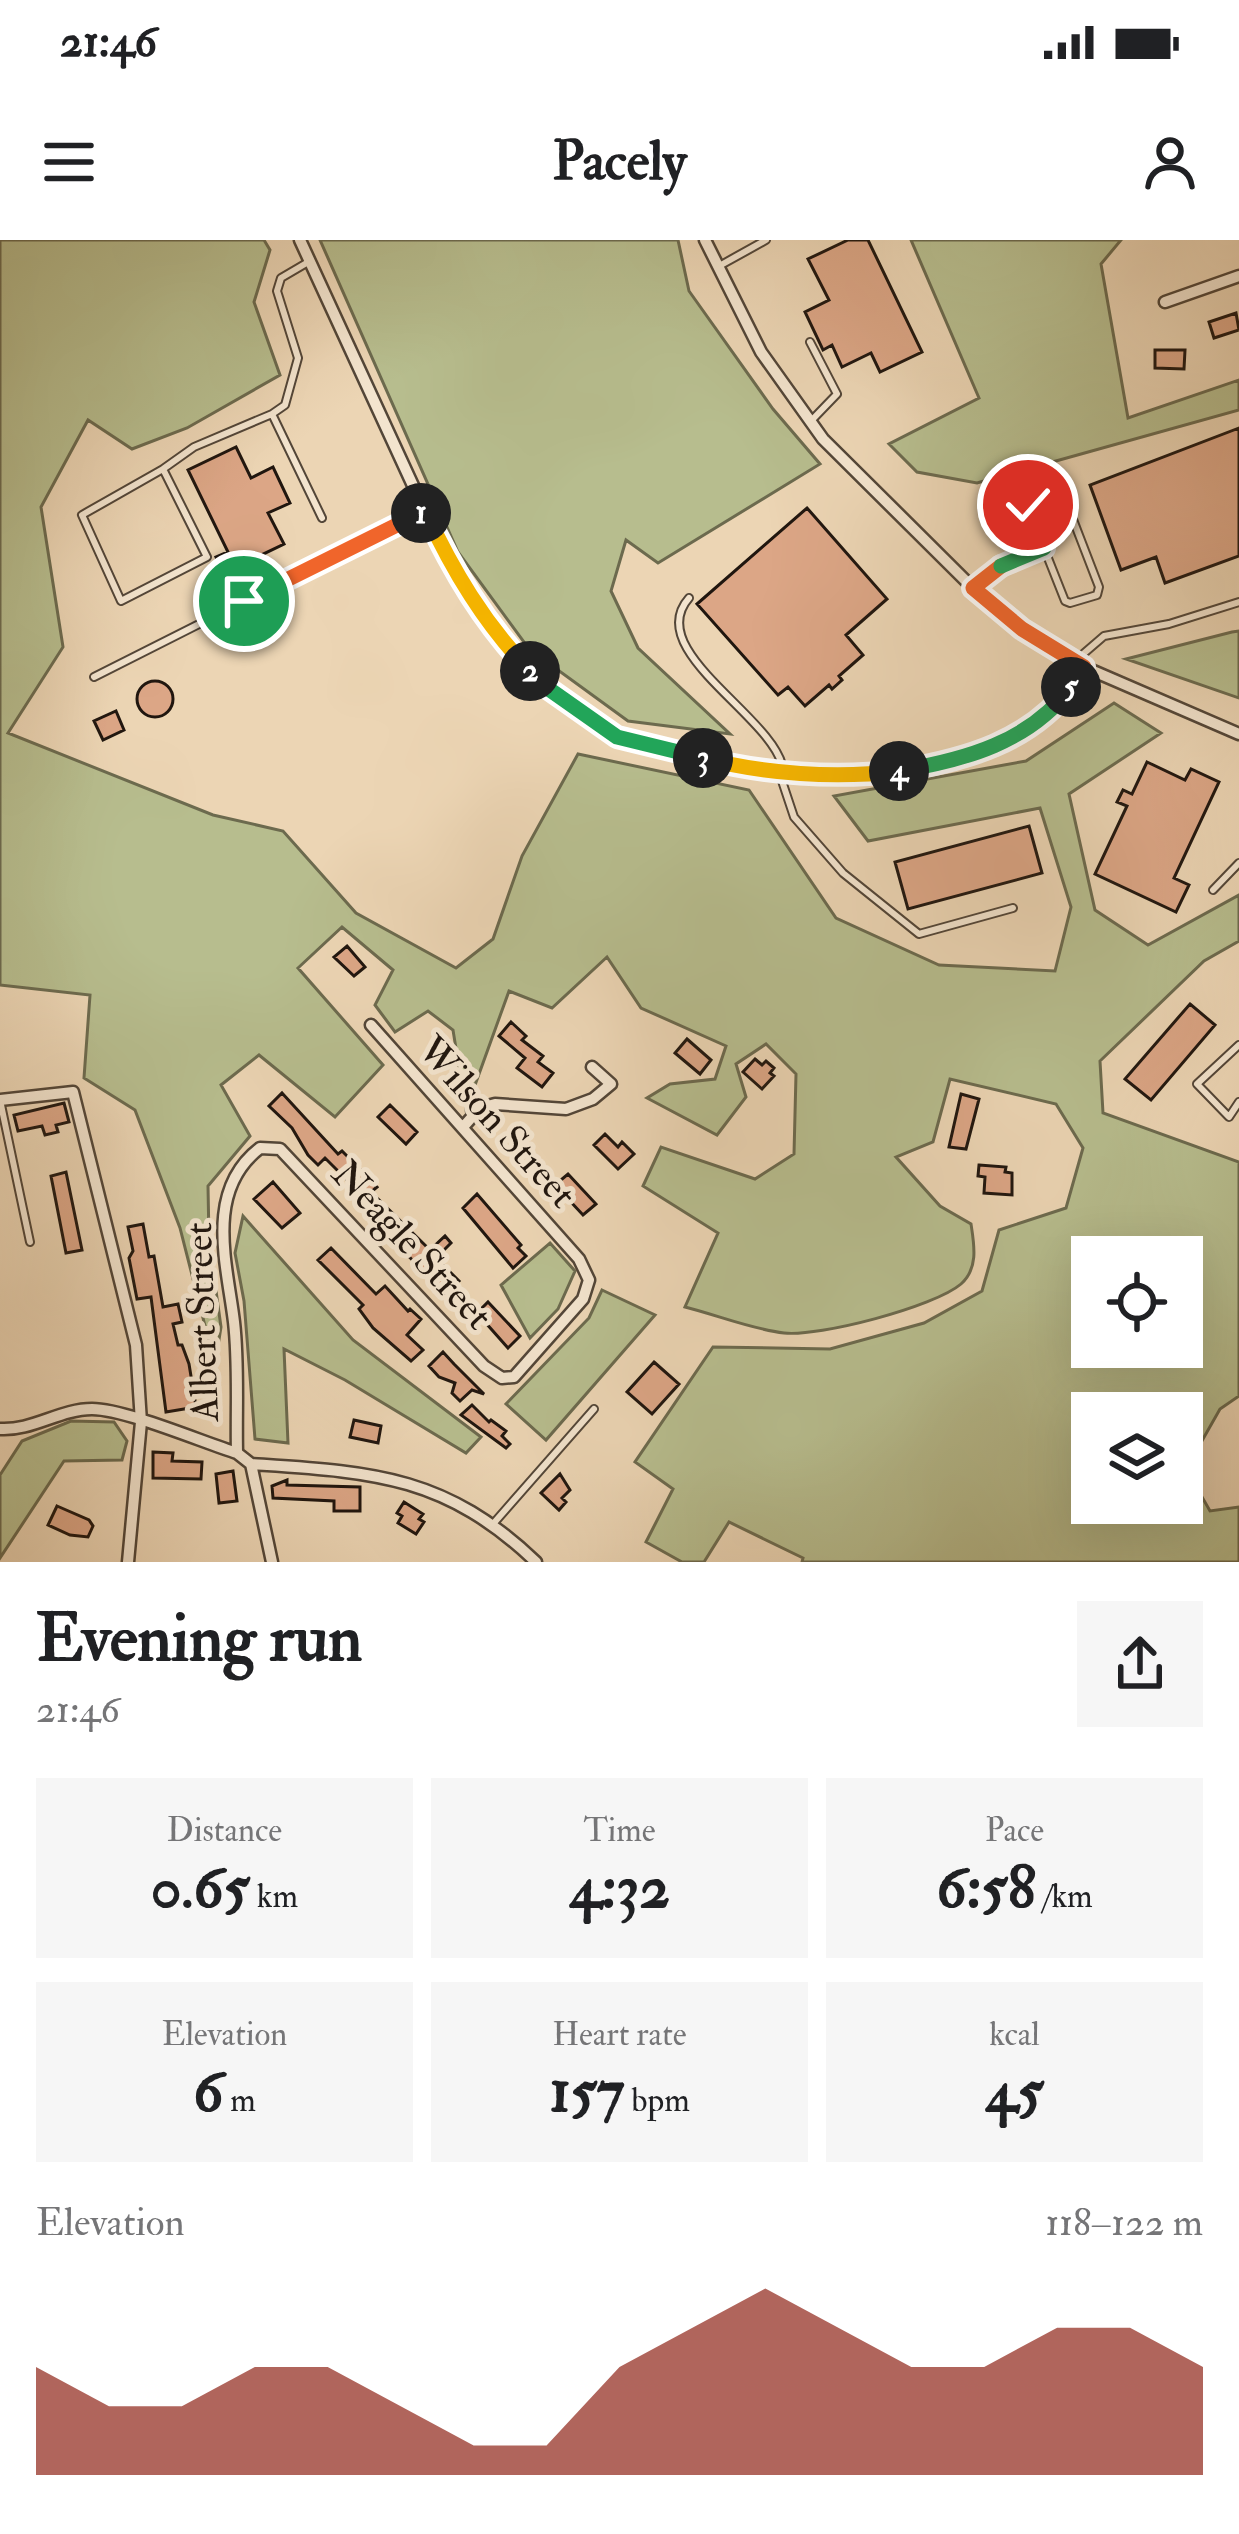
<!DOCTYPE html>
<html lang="en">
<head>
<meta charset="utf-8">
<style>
	body { margin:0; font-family:"IM FELL Double Pica",serif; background:#f6f6f6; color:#202124; height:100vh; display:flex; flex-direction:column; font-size:45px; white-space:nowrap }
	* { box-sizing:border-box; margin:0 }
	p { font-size:39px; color:#757577 }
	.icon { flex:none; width:66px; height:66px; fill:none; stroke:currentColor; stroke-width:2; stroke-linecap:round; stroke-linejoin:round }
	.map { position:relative; height:1322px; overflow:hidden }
	.panel { display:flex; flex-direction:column; background:#fff; flex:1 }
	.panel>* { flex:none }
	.fabs { position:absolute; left:1071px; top:996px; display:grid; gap:24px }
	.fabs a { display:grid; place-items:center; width:132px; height:132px; border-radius:0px; background:#fff; box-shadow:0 12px 48px #0002; font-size:60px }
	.pin { position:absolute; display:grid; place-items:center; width:102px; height:102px; color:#fff; margin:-51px; border:6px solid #fff; border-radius:50%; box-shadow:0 3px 12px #0007 }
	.km { position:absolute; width:60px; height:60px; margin:-30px; border-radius:50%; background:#222; color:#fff; font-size:33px; line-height:60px; text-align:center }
	.round { display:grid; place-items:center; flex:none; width:126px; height:126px; border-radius:0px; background:#f6f6f6 }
	.head { display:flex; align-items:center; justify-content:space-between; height:204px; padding:0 36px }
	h1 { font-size:66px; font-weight:800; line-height:90px }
	.figures { display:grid; grid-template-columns:repeat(3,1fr); gap:18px; height:204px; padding:12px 36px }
	.figures div { display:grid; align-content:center; border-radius:0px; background:#f6f6f6; text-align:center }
	.figures b { font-size:60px; font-weight:800 }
	.figures small { font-size:33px; font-weight:400 }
	.figures p { font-size:33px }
	.chart { height:336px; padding:24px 36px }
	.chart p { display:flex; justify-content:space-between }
	.chart svg { width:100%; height:216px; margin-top:12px; fill:#8f2418; opacity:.7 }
	.status { display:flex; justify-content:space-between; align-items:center; height:84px; padding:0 60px; background:#fff; direction:ltr }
	.status svg { height:33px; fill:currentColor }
	header { display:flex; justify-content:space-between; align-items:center; height:156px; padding:0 36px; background:#fff; font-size:54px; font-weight:800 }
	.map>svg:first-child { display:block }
	.green { fill:#b7bd8e; stroke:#6c6a4e; stroke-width:3; fill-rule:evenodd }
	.building { fill:#dca686; stroke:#20160f; stroke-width:3 }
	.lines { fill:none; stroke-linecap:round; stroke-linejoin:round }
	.service-casing { stroke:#534638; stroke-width:10 }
	.minor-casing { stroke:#534638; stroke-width:15 }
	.service { stroke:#f3e4ce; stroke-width:6 }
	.minor { stroke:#f3e4ce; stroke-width:10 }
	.split-1-casing { stroke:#fff; stroke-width:24 }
	.split-2-casing { stroke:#fff; stroke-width:24 }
	.split-3-casing { stroke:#fff; stroke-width:24 }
	.split-4-casing { stroke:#fff; stroke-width:24 }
	.split-5-casing { stroke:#fff; stroke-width:24 }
	.split-6-casing { stroke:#fff; stroke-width:24 }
	.split-7-casing { stroke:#fff; stroke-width:24 }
	.split-1 { stroke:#f0652b; stroke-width:15 }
	.split-2 { stroke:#f5b400; stroke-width:15 }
	.split-3 { stroke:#22a559; stroke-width:15 }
	.split-4 { stroke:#f5b400; stroke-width:15 }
	.split-5 { stroke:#22a559; stroke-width:15 }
	.split-6 { stroke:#f0652b; stroke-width:15 }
	.split-7 { stroke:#22a559; stroke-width:15 }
	.labels { text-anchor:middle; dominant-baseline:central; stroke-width:10; stroke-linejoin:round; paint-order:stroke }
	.street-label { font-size:39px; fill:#20160f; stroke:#f3e4ce }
</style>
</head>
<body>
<div class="status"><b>21:46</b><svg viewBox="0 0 49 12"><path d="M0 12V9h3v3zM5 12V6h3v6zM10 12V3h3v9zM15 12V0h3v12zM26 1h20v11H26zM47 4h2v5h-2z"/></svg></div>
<header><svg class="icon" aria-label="menu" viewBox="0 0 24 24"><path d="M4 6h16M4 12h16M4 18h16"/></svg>Pacely<svg class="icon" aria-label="person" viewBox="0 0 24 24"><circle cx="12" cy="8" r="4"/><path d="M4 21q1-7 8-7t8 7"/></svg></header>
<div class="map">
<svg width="1239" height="1322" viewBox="0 0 1239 1322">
	<rect width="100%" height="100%" fill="#ecd5b4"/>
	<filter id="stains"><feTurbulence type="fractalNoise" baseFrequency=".00167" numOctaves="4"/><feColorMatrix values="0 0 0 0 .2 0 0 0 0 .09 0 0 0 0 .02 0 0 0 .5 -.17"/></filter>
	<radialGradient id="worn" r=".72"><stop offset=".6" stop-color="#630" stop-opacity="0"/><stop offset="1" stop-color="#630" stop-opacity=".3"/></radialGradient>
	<path class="green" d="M0,0H264L270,10L254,62L280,135L187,188L132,209L88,180L41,267L63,407L8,493L213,575L283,591L356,673L456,728L493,699L522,616L578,514L749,550L836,678L939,725L1055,731L1071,667L1040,568L868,601L834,556L1026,521L1114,463L1161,493L1069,554L1095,670L1148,705L1239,655V701L1204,721L1100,821L1103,873L1239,922V1156L1220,1169L1186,1229L1210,1271L1239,1267V1322H802L803,1318L729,1282L704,1322H682L646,1302L673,1249L635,1222L713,1107L830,1109L924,1083L982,1051L999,990L1066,968L1083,908L1056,864L950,839L933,902L896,917L940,966L971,984C974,1004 979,1028 961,1044C934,1067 819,1097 784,1093C751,1089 717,1075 685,1067L718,993L643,946L661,907L755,939L794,914L796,834L766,804L736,824L746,857L717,895L647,858L670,844L715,839L726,806L641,768L607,717L552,768L509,751L466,870L453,790L428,771L395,792L375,765L393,730L342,687L298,728L383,825L335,877L259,815L221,845L250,896L208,946L209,1000L221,1087L215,1125L180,988L135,870L84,838L90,755L0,745ZM1092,1017H1182V1107H1092ZM1092,1173H1182V1263H1092Z
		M320,0H678L689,51L773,169L820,224L658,323L626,300L611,351L638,408L730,494L628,481L529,409L458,312Z
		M911,0H1121L1101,24L1128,178L1239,140V170L977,243L917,232L889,204L979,158Z
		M1239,391V458L1126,419L1232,392Z
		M243,976L353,1100L481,1197L466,1213L345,1140L284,1109L288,1203L255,1199L244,1061L235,1013Z
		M550,1003L575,1031L558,1069L530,1098L501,1045Z
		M602,1050L655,1075L546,1200L506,1164L589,1078Z
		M71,1181L114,1182L127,1201L122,1220L64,1221L0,1318V1235L22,1201Z"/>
	<path class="building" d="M848,0H868L922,112L880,132L871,113L842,127L832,105L823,110L805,72L829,60L808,19Z
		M1236,73L1239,90L1214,98L1209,82Z
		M1155,110H1185L1184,129L1155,128Z
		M1239,188V316L1165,343L1156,317L1121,330L1090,245Z
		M236,207L251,238L273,227L290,263L268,273L284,304L224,333L216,317L228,312L188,230Z
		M807,268L887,359L846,395L863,415L839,436L842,440L832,449L829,445L805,466L788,447L778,455L697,364Z
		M137 459a18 18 0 1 1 36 0a18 18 0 1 1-36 0Z
		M116,471L124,490L103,500L94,481Z
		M1147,522L1185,540L1191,529L1219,542L1174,638L1189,645L1176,672L1095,634L1127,566L1117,562L1123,550L1132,554Z
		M1029,586L1042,633L908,669L895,622Z
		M347,706L365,727L354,736L334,717Z
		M1190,764L1215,785L1151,860L1125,839Z
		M511,782L526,796L522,800L543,816L538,822L553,833L542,847L517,828L525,818L499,796Z
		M687,799L711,820L700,834L675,813Z
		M755,819L762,825L766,821L774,828L770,833L774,836L762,849L743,832Z
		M282,853L338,914L342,911L358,927L377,947L371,952L430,1010L445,996L451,1003L436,1018L459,1041L445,1055L433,1048L435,1043L370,977L376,972L346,939L325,918L318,925L308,915L292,888L269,866Z
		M961,854L979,859L966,909L949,907Z
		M64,863L69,882L56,885L58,892L45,895L42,886L18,891L14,875Z
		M390,865L417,892L406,904L378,877Z
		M605,894L618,907L622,902L634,914L618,929L594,905Z
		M979,925L1006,927L1005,932L1012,933V955L984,953L985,937L978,936Z
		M66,932L82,1010L66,1013L51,936Z
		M568,934L596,964L583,975L555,945Z
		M273,942L300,973L282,988L254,959Z
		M477,954L521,1005L518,1008L526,1016L513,1028L463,968Z
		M143,984L149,1017L154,1016L163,1067L178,1064L182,1082L173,1084L178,1105H182L189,1124L196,1167L166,1172L151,1057L137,1059L129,1018L133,1011L128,987Z
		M331,1008L376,1054L385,1046L408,1071L410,1069L421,1079L407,1095L423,1110L411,1121L373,1088L359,1069L363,1065L318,1020Z
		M488,1062L520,1096L508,1108L477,1073Z
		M443,1112L454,1124L484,1154L472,1150L460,1161L452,1153L455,1143L439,1137L429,1126Z
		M654,1122L679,1144L652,1174L627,1152Z
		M472,1165L489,1182L491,1180L506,1191L502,1196L510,1204L506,1208L461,1175Z
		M354,1180L381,1186L378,1203L350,1197Z
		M153,1212L173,1213L172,1221L202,1222L201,1239L153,1238Z
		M233,1231L237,1261L219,1263L216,1234Z
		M560,1234L570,1250L562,1258L566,1262L559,1270L541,1253Z
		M287,1240V1245L360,1247V1271H334V1261L273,1258L272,1246Z
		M404,1262L423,1274L419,1279L424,1282L416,1294L398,1283L402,1276L397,1273Z
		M57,1266L89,1280L93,1286L88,1297L70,1295L48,1285Z"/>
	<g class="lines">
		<g class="service-casing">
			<path id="service" d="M310,21L281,38L277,51L298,118L285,165L272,174L322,278
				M721,25L766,0
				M810,102L837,154L810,182
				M163,229L207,317L121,361L82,275L163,229L194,207L272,174
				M973,348L1007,322L1044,308L1028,260L1031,255L1056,247L1062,251L1099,347L1097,355L1070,363L1065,361L1044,308
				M689,358C642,411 775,477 783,529
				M1075,421L1104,396L1169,384L1239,362
				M94,437L425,270
				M778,529L794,577L843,633L919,694L1013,668
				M1213,650L1239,623
				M1239,805L1197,844L1229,877L1239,862
				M0,860L30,1002
				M493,1284L594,1169"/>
		</g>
		<g class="minor-casing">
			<path id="minor" d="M300,0L450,326L496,395L546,447L617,497L712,521L815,533L894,532L963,517L1027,491L1057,466L1084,427
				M705,0L761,112L823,199L973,348L1022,389L1084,427L1239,494
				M1165,62L1239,36
				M0,860L73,852L136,1105L141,1182L128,1322
				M464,886L480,868L495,864L566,869L593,859L611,844L592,827
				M0,1189C32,1191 60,1169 92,1169C125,1169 202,1202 237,1213L251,1224C370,1232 444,1234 536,1322
				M237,1213C236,1170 239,1125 234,1082C227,1024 204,951 260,908L280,909L484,1126L502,1138L514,1137L583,1059L589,1040L579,1019L371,785
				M251,1224L272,1322"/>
		</g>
		<use href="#service" class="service"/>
		<use href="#minor" class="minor"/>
	</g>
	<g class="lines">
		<g class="split-1-casing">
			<path id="split-1" d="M244,361L421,273"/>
		</g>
		<g class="split-2-casing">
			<path id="split-2" d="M421,273L425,271C453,331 484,383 530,431"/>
		</g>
		<g class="split-3-casing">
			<path id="split-3" d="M530,431L546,447L617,497L703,518"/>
		</g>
		<g class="split-4-casing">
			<path id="split-4" d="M703,518C764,534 836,539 899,531"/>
		</g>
		<g class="split-5-casing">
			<path id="split-5" d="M899,531C965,520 1030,502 1071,447"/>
		</g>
		<g class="split-6-casing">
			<path id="split-6" d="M1001,326L973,348L1022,389L1084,427L1071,447"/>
		</g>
		<g class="split-7-casing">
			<path id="split-7" d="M1001,326L1044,308L1028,265"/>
		</g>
		<use href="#split-1" class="split-1"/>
		<use href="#split-2" class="split-2"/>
		<use href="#split-3" class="split-3"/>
		<use href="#split-4" class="split-4"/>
		<use href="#split-5" class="split-5"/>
		<use href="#split-6" class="split-6"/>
		<use href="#split-7" class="split-7"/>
	</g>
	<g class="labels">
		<g class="street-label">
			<text transform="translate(497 882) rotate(48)">Wilson Street</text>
			<text transform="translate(412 1005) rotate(47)">Neagle Street</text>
			<text transform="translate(202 1082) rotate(-92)">Albert Street</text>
		</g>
	</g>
	<rect width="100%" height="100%" filter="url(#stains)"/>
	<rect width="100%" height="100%" fill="url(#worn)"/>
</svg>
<div class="fabs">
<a><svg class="icon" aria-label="locate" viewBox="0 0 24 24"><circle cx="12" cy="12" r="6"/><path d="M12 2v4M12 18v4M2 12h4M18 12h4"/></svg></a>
<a><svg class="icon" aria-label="layers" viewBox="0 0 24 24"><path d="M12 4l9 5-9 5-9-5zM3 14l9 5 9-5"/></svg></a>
</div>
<div class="pin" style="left:244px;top:361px;background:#1e9e55"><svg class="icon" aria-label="arrive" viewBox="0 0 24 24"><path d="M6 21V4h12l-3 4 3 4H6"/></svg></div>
<div class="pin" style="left:1028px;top:265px;background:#d93025"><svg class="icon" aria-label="check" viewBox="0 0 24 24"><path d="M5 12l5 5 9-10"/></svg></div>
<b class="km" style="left:421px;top:273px">1</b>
<b class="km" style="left:530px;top:431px">2</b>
<b class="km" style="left:703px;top:518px">3</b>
<b class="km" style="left:899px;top:531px">4</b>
<b class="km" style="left:1071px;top:447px">5</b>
</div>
<section class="panel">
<div class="head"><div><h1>Evening run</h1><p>21:46</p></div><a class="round"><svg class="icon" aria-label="share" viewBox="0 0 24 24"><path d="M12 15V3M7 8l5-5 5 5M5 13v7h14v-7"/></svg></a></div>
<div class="figures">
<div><p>Distance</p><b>0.65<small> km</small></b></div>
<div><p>Time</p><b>4:32</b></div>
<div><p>Pace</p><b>6:58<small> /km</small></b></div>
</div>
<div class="figures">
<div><p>Elevation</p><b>6<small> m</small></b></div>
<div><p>Heart rate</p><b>157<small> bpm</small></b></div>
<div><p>kcal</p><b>45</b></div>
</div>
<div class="chart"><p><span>Elevation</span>118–122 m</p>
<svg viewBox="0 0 160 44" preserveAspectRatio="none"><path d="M0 44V22L10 30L20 30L30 22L40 22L50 30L60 38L70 38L80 22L90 14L100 6L110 14L120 22L130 22L140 14L150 14L160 22V44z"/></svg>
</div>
</section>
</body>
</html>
